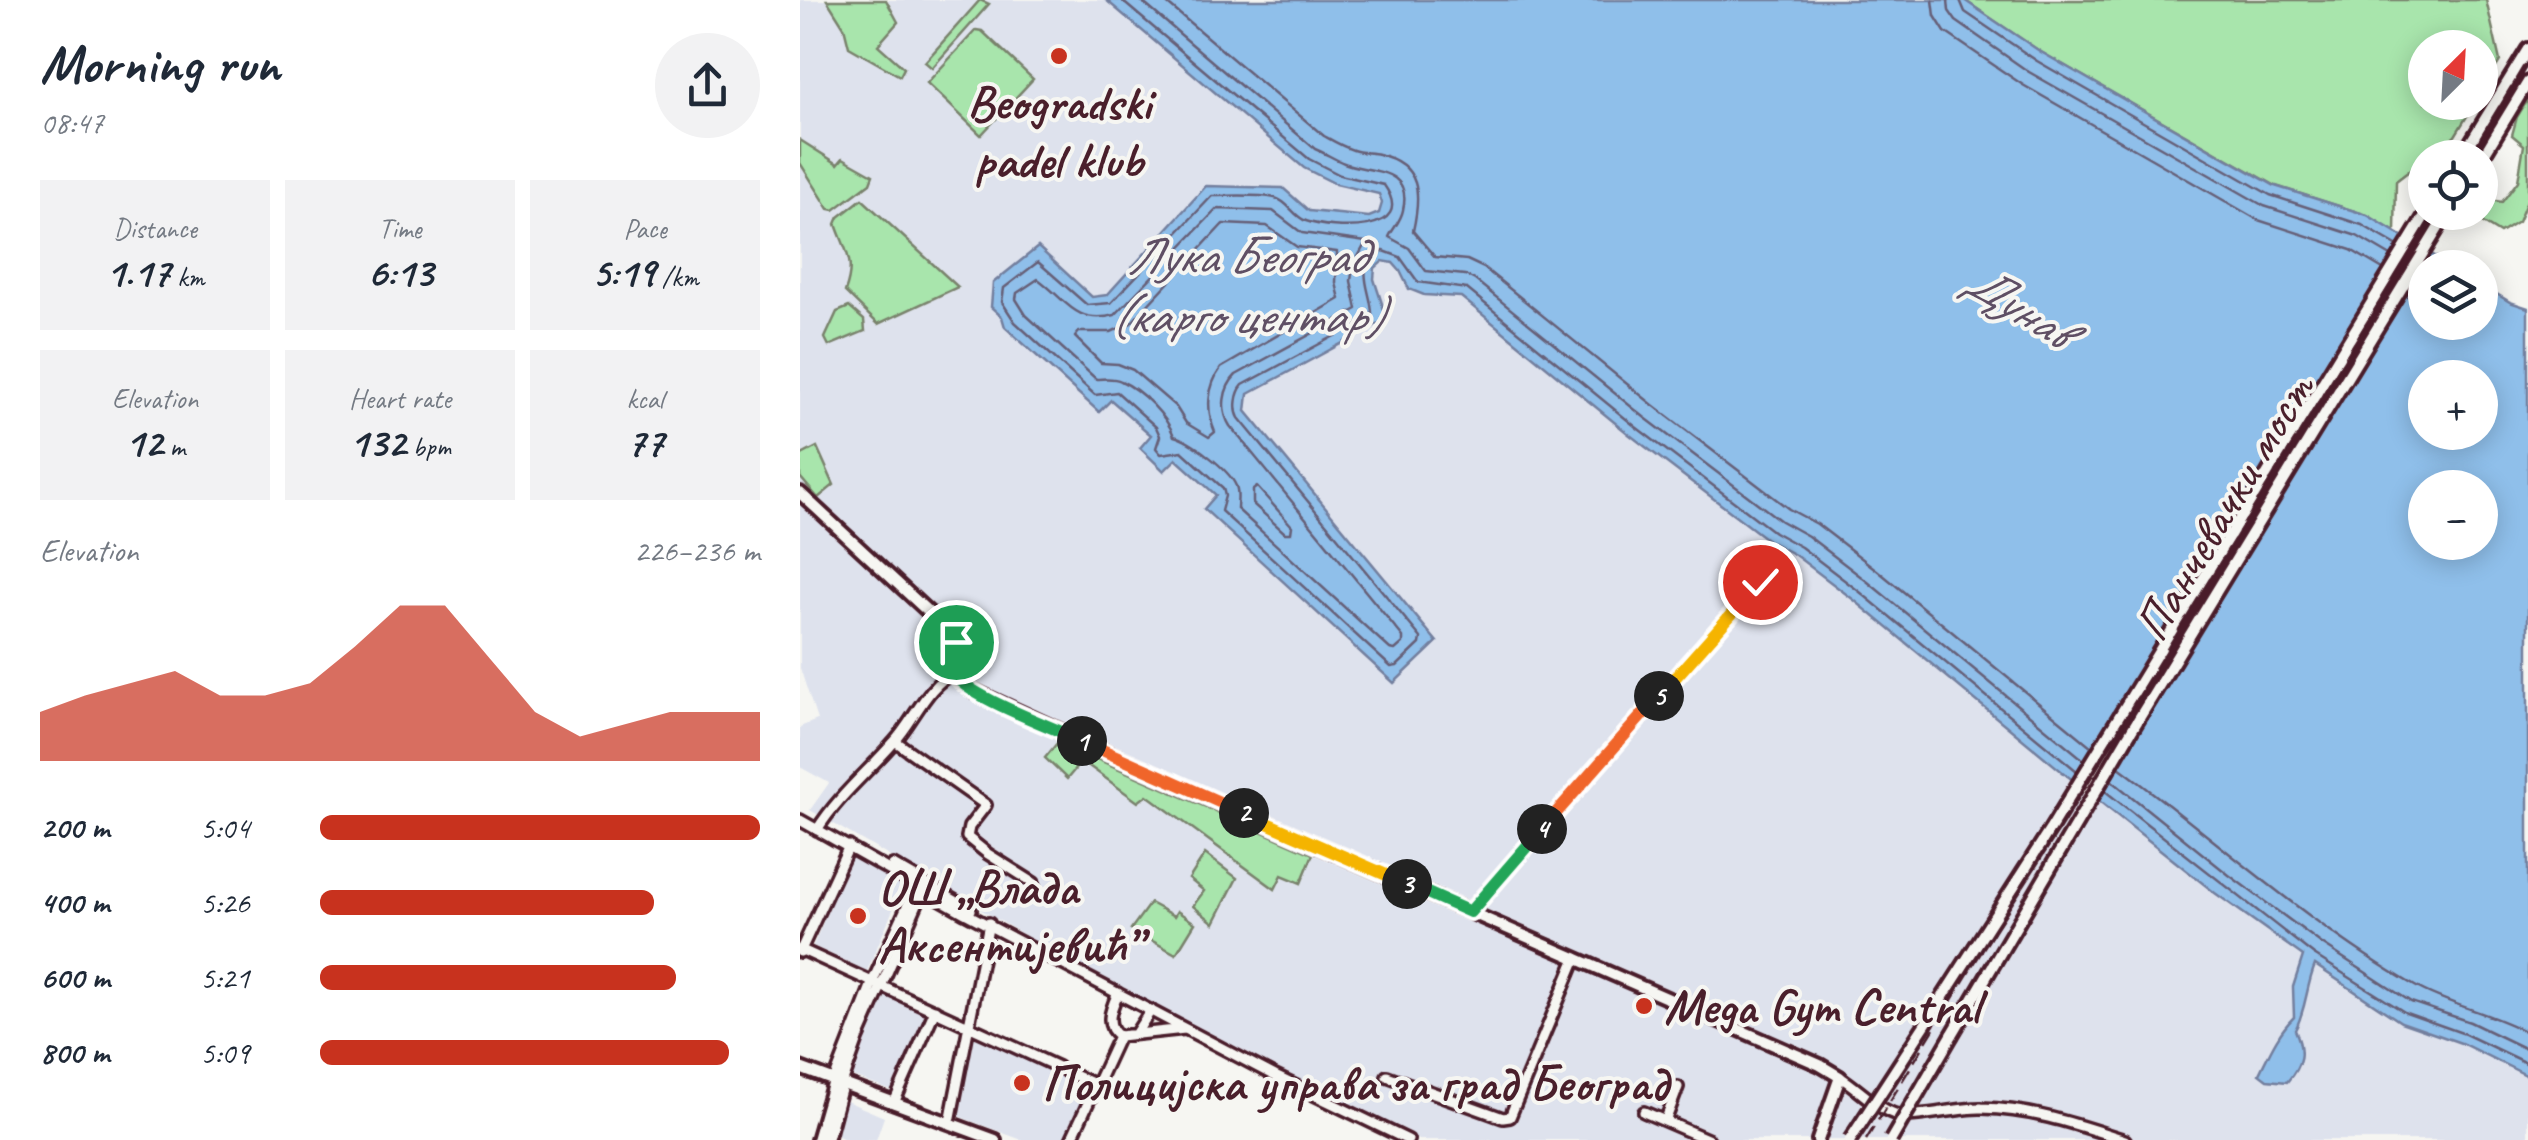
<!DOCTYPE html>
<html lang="en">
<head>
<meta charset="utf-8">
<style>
	body { margin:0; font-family:Caveat,sans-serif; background:#f2f2f3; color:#1f2937; height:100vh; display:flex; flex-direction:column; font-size:38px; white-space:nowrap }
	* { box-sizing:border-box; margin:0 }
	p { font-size:32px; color:#747a83 }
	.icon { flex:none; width:55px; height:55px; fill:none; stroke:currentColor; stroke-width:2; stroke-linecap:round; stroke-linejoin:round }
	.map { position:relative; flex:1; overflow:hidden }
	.side { display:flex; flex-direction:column; background:#fff; width:800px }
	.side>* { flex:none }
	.needle { width:65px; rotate:24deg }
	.fabs { position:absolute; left:1608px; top:30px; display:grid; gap:20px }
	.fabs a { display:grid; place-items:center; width:90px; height:90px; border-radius:50%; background:#fff; box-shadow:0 5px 25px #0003; font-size:50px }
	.pin { position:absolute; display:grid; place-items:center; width:85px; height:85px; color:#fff; margin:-42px; border:5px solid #fff; border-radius:50%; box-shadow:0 2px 10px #0007 }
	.km { position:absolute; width:50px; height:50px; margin:-25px; border-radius:50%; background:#222; color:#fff; font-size:28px; line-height:50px; text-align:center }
	.round { display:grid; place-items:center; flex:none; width:105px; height:105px; border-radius:52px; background:#f2f2f3 }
	.summary { display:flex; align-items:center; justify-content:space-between; height:170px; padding:0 40px }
	h1 { font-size:55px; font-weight:700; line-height:75px }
	.figures { display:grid; grid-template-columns:repeat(3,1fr); gap:15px; height:170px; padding:10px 40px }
	.figures div { display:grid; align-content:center; border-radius:0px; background:#f2f2f3; text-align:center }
	.figures b { font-size:42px; font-weight:700 }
	.figures small { font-size:28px; font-weight:400 }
	.figures p { font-size:28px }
	.chart { height:280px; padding:20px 40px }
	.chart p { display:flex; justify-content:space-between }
	.chart svg { width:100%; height:180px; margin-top:10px; fill:#c8321e; opacity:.7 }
	ul { padding:0 40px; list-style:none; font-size:32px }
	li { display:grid; grid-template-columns:160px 120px 1fr; align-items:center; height:75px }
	li i { height:25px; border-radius:12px; background:#c8321e }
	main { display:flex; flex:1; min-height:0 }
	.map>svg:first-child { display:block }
	.built { fill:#dee2ed }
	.green { fill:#a8e5ac; stroke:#79826c; stroke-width:2.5 }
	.water { fill:#8fbfea; stroke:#737f9e; stroke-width:2.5; fill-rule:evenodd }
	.pier { fill:#f6f6f2 }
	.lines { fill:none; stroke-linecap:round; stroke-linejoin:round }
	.shore { stroke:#665f77; stroke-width:2.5 }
	.minor-casing { stroke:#4a1f2b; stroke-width:16 }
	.major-casing { stroke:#4a1f2b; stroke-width:18 }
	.minor { stroke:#f6f6f2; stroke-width:9 }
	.major { stroke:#f6f6f2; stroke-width:10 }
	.rail { stroke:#4a1f2b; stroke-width:2.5; stroke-dasharray:15 8; stroke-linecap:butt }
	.major-bridge-casing { stroke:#4a1f2b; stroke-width:18; stroke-linecap:butt }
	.major-bridge { stroke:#f6f6f2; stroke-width:10 }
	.split-1-casing { stroke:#fff; stroke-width:20 }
	.split-2-casing { stroke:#fff; stroke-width:20 }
	.split-3-casing { stroke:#fff; stroke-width:20 }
	.split-4-casing { stroke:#fff; stroke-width:20 }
	.split-5-casing { stroke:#fff; stroke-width:20 }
	.split-6-casing { stroke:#fff; stroke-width:20 }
	.split-1 { stroke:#22a559; stroke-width:12 }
	.split-2 { stroke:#f0652b; stroke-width:12 }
	.split-3 { stroke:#f5b400; stroke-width:12 }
	.split-4 { stroke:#22a559; stroke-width:12 }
	.split-5 { stroke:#f0652b; stroke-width:12 }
	.split-6 { stroke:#f5b400; stroke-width:12 }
	.poi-dot { fill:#c8321e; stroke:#f6f6f2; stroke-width:4 }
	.labels { text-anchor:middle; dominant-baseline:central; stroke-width:8; stroke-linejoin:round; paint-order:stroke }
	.poi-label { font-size:50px; font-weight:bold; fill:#4a1f2b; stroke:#f6f6f2; text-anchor:start }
	.street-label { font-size:50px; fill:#4a1f2b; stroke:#f6f6f2 }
	.water-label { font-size:52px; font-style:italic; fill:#5f4f64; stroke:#f6f6f2 }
</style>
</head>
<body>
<main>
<section class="side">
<div class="summary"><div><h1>Morning run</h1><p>08:47</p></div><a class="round"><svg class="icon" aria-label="share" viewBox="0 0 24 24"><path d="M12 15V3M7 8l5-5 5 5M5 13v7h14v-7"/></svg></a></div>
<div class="figures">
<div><p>Distance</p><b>1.17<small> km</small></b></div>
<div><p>Time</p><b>6:13</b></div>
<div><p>Pace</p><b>5:19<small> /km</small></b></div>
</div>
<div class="figures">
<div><p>Elevation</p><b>12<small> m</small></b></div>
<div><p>Heart rate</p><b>132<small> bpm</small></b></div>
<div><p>kcal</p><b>77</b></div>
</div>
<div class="chart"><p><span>Elevation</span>226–236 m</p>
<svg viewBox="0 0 160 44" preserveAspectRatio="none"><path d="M0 44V32L10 28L20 25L30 22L40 28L50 28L60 25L70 16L80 6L90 6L100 19L110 32L120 38L130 35L140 32L150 32L160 32V44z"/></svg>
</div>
<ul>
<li><b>200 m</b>5:04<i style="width:100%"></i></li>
<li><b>400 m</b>5:26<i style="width:76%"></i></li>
<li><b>600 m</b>5:21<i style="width:81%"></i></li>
<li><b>800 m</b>5:09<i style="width:93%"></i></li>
</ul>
</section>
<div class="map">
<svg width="1728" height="1140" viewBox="0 0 1728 1140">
	<rect width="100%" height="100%" fill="#f6f6f2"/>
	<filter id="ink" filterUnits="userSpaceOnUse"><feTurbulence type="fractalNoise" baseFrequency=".01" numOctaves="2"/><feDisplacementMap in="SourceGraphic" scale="20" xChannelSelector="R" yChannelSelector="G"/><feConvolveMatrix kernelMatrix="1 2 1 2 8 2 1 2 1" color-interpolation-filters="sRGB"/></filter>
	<g filter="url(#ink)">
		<path class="built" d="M0,0H306L504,168L536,184L579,194L593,263L609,289L624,295L660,297L830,435L969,541L995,555L1054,600L1291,797L1321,815L1415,893L1504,956L1493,987L1494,1017L1477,1036L1470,1058L1460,1071L1495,1031L1503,1015L1506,990L1514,964L1601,1022L1661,1043L1728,1076V1140H619L562,1116L322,992L10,810L29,783L0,767V727L17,720L0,668Z
			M51,856L103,886L67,971L13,946Z
			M85,991L132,1012L97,1093L54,1077L51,1071Z
			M171,1033L290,1086L266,1140H222L155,1115Z
			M44,1100L84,1117L76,1140H46L37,1135L36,1127Z"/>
		<path class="green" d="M27,0H86L98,22L78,45L104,68L100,76L49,47L44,27Z
			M180,0L189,4L132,68L125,62Z
			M1164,0H1686L1700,61L1680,94V48H1625V102L1675,103L1655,136L1596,181L1595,232L1567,215L1476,186L1241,52Z
			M176,30L182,31L233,79L181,135L127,83Z
			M1728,99V198L1718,222L1700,233L1682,222L1689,200L1702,202L1718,181L1724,145L1712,135L1717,117Z
			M0,140L38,164L43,158L73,175L70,183L34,210L29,209L0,163Z
			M62,199L158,287L78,324L45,292C56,261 46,253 36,224L39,217Z
			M49,307L64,320L65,331L29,346L25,338L37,312Z
			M17,447L34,485L18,498L0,477V456Z
			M258,742L513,854L501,883L482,875L475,889L347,795L338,802L282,761L267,779L245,758Z
			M405,854L437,878L414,923L393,906L404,891L389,879Z
			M350,903L374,916L377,911L395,923L376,954L331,929Z"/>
		<path class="water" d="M306,0H1164L1241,52L1475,186L1567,215L1653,267L1625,268V322H1680V284L1710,302L1728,308V1076L1661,1043L1601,1022L1515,965C1506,987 1506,1010 1495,1030C1505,1052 1502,1064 1487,1082L1467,1080L1459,1074C1469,1054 1477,1034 1494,1017L1493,987L1503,956L1415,893L1265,774L1054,600L995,555L969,541L830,435L661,297L624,295L609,289L600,271L593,263L583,261L575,268L574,279L587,319L448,394L446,411L637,642L594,683L404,509L416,495L376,459L364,471L340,448L351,435L311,400L299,412L205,327L202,317L191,307L193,283L238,247L292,297L307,295L406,186L483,188L509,211L569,217L579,213L582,203L579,194L536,184L504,168ZM1625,378H1680V432H1625ZM1625,488H1680V542H1625Z"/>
		<path class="pier" d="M1608,235L1632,249L1294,802L1272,785Z"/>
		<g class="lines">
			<path class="shore" d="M321,0L509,159L540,175L584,185C619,235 531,230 506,221C494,217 488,201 475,198C455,194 432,196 412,196L311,303L287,305L238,262L204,288L202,302L215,322L295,395L317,392L356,427L360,436L356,448L361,454L382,451L423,488L425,496L421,511L591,667L597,666L620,644L621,638L439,418C434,409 436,393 443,385L572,316C573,291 550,264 584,251L600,257L618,282L667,289L836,427L974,532L1001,547L1060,592L1277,771
				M340,0L515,149C525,153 534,159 544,163C568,173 613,166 603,210C601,221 593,228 589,237L609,248L626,271L665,275L675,280L844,417L981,521L1008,536L1068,582L1284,760
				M363,0L524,136C533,141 543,147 553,150C561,153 570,152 578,154C622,164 621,195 613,231L635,257L667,260L684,268L853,405L989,509L1017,524L1077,570L1292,747
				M1133,0L1135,16L1145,32L1223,85L1458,220L1551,250L1583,269
				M1148,0L1149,11L1156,21L1229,72L1464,206L1557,236L1591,256
				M1160,0L1165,12L1237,61L1470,195L1562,225L1598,246
				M417,209L473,211L502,233L566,242L553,266L551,281L557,309L436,375C423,388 420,410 430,426L603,637V643L595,650L590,649L437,509C437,502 439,493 436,486C429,469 390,440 374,436C367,416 341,390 321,381C313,377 304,379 296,379L226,315L216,299L217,293L238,279C267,300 274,325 315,315Z
				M423,224L467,226L497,247L537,252L536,283L540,299L421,368C407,387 406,411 415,432L409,437L386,423L376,407L333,370L318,364L301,363L275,337L279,332H311L331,323Z
				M457,487L492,526L491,533H485L453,504V490Z
				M1319,767C1417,840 1508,924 1615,986C1648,1005 1692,1013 1728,1033
				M1311,780L1429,875L1522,944L1611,1002L1670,1022L1728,1050
				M1305,791L1514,955L1606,1013L1665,1034L1728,1064"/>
			<g class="minor-casing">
				<path id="minor" d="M95,741L186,805L169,827L167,837L188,854L234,883
					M0,820L165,913L475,1076L608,1140
					M17,830C38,796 68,772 94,742C114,721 127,684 155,672
					M93,865L171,910
					M670,911L960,581
					M0,949L258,1067
					M0,952L49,846
					M318,993C312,1007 303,1025 319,1036
					M336,1033L351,1010
					M319,1036L385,1029
					M265,1071L296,1085
					M587,1076L703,1118L710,1117L776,958
					M1040,1077C1058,1088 1078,1110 1098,1115C1112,1119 1161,1107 1182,1108C1233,1109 1278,1125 1325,1140
					M34,1081L75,976L119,880
					M42,1084L58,1039L125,886
					M94,1103L135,1010
					M844,1112L909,1140
					M151,1117L189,923
					M866,1119L878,1087
					M271,1140L319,1036"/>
			</g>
			<g class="major-casing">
				<path id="major" d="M1661,158L1728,49
					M1680,161L1728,82
					M0,493L151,633L157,645L155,674L172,690L377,784L1020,1065L1040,1077L1018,1140
					M1128,1020L1250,830L1627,212
					M1152,1035L1327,738L1648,212
					M0,1068L195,1140
					M17,1140L34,1081
					M27,1140L42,1084"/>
			</g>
			<use href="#minor" class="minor"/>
			<use href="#major" class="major"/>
			<path class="rail" d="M1668,158L1728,59
				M1066,1140L1635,212"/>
			<g class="major-bridge-casing">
				<path id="major-bridge" d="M1050,1140L1128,1020
					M1091,1140L1152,1035"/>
			</g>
			<use href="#major-bridge" class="major-bridge"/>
		</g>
	</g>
	<g class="lines" filter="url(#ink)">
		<g class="split-1-casing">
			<path id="split-1" d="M156,642C157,652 152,664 155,674C163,695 258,729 282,741"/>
		</g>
		<g class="split-2-casing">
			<path id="split-2" d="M282,741L444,813"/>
		</g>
		<g class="split-3-casing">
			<path id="split-3" d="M444,813L607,884"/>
		</g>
		<g class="split-4-casing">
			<path id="split-4" d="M607,884L670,912L742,829"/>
		</g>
		<g class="split-5-casing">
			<path id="split-5" d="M742,829L859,696"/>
		</g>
		<g class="split-6-casing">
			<path id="split-6" d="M859,696L960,582"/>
		</g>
		<use href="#split-1" class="split-1"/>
		<use href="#split-2" class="split-2"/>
		<use href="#split-3" class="split-3"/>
		<use href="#split-4" class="split-4"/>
		<use href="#split-5" class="split-5"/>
		<use href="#split-6" class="split-6"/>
	</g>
	<g class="poi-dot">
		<circle cx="259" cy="56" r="10"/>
		<circle cx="58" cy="916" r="10"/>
		<circle cx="844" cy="1006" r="10"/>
		<circle cx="222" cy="1083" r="10"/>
	</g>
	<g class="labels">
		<g class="poi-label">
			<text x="259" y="102" text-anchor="middle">Beogradski<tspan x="259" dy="58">padel klub</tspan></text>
			<text x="78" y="887">ОШ „Влада<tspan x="78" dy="58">Аксентијевић”</tspan></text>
			<text x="864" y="1006">Mega Gym Central</text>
			<text x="242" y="1083">Полицијска управа за град Београд</text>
		</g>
		<g class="street-label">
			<text transform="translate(1424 507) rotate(-59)">Панчевачки мост</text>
		</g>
		<g class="water-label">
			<text x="446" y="256">Лука Београд<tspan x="446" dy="60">(карго центар)</tspan></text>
			<text transform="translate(1218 305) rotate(32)">Дунав</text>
		</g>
	</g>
</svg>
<div class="fabs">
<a><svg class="needle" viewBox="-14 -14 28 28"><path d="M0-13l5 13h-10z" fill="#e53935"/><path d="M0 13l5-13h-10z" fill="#747a83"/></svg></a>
<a><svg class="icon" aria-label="locate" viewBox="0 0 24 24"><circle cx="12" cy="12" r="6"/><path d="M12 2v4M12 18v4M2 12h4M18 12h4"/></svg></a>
<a><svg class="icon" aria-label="layers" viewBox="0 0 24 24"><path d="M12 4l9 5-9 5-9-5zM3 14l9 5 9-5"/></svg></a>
<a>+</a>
<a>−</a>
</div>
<div class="pin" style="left:156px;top:642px;background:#1e9e55"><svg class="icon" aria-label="arrive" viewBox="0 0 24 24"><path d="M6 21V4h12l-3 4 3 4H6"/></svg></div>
<div class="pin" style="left:960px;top:582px;background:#d93025"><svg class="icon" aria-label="check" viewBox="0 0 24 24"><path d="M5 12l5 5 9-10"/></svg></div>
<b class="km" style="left:282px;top:741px">1</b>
<b class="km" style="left:444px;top:813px">2</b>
<b class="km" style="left:607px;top:884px">3</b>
<b class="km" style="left:742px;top:829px">4</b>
<b class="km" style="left:859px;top:696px">5</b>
</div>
</main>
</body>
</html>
